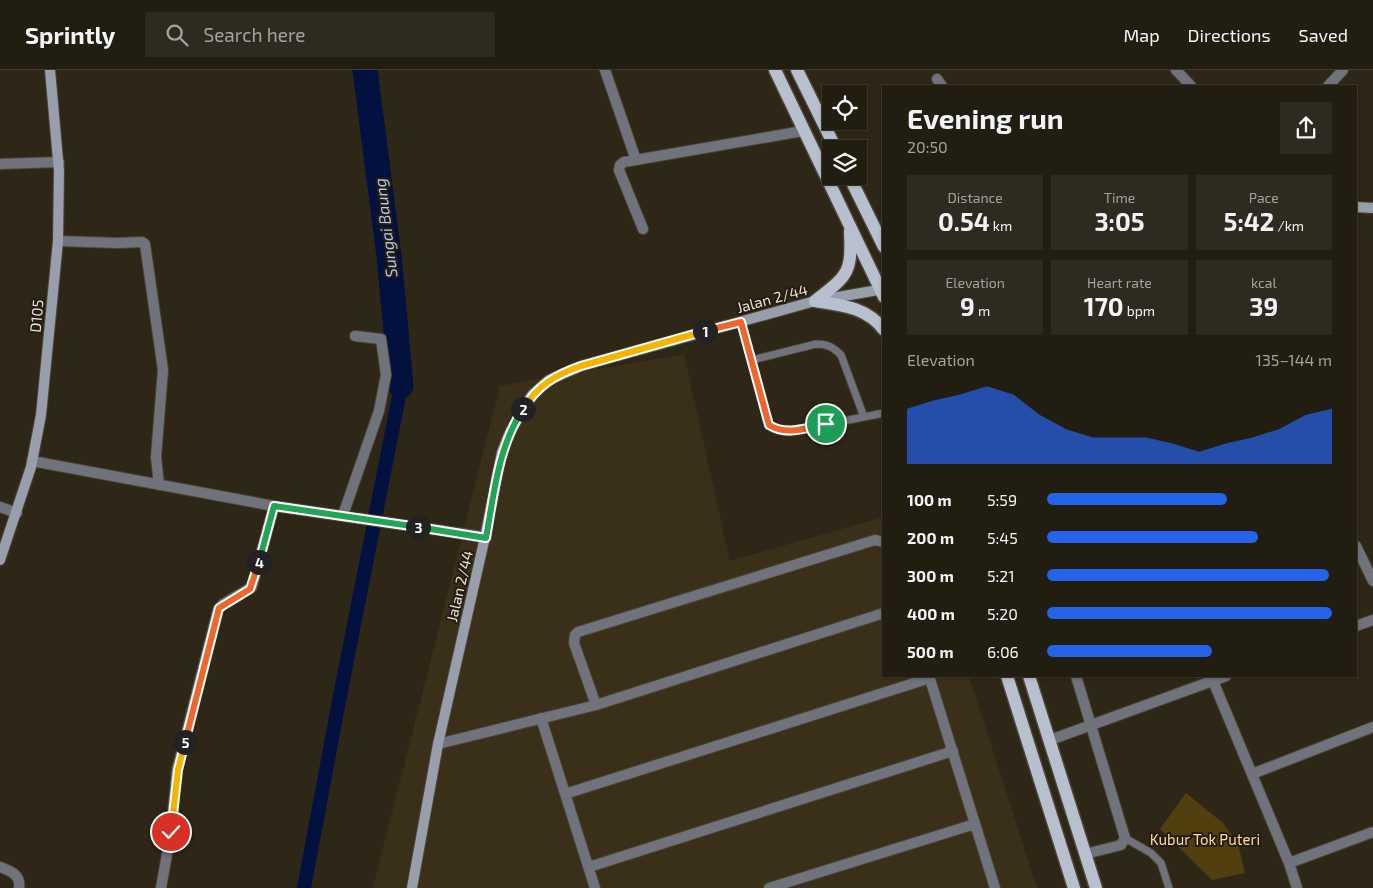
<!DOCTYPE html>
<html lang="en">
<head>
<meta charset="utf-8">
<style>
	body { margin:0; font-family:"Exo 2",sans-serif; background:#2e2a1f; color:#f1f3f6; height:100vh; display:flex; flex-direction:column; font-size:19px; white-space:nowrap }
	* { box-sizing:border-box; margin:0 }
	p { font-size:16px; color:#a2a29f }
	.icon { flex:none; width:28px; height:28px; fill:none; stroke:currentColor; stroke-width:2; stroke-linecap:round; stroke-linejoin:round }
	.map { position:relative; flex:1; overflow:hidden }
	.details { position:absolute; left:882px; top:15px; width:475px; height:592px; display:flex; flex-direction:column; background:#221d11; border-radius:0px; box-shadow:0 1px 4px #0004,0 0 0 1px #3f3b31 }
	.details>* { flex:none }
	.tools { position:absolute; left:822px; top:15px; display:grid; gap:10px }
	.tools a { display:grid; place-items:center; width:45px; height:45px; border-radius:0px; background:#221d11; box-shadow:0 1px 4px #0004,0 0 0 1px #3f3b31; font-size:25px }
	.pin { position:absolute; display:grid; place-items:center; width:42px; height:42px; color:#fff; margin:-21px; border:2px solid #fff; border-radius:50%; box-shadow:0 1px 5px #0007 }
	.km { position:absolute; width:25px; height:25px; margin:-12px; border-radius:50%; background:#222; color:#fff; font-size:14px; line-height:25px; text-align:center }
	.round { display:grid; place-items:center; flex:none; width:52px; height:52px; border-radius:0px; background:#2e2a1f }
	.headline { display:flex; align-items:center; justify-content:space-between; height:85px; padding:0 25px }
	h1 { font-size:28px; font-weight:700; line-height:38px }
	.figures { display:grid; grid-template-columns:repeat(3,1fr); gap:8px; height:85px; padding:5px 25px }
	.figures div { display:grid; align-content:center; border-radius:0px; background:#2e2a1f; text-align:center }
	.figures b { font-size:25px; font-weight:700 }
	.figures small { font-size:14px; font-weight:400 }
	.figures p { font-size:14px }
	.chart { height:140px; padding:10px 25px }
	.chart p { display:flex; justify-content:space-between }
	.chart svg { width:100%; height:90px; margin-top:5px; fill:#2563eb; opacity:.7 }
	ul { padding:0 25px; list-style:none; font-size:16px }
	li { display:grid; grid-template-columns:80px 60px 1fr; align-items:center; height:38px }
	li i { height:12px; border-radius:6px; background:#2563eb }
	header { display:flex; align-items:center; gap:30px; box-sizing:border-box; height:70px; padding:0 25px; background:#221d11; border-bottom:1px solid #3f3b31 }
	header strong { font-size:24px }
	nav { display:flex; gap:28px; margin-inline-start:auto; font-size:18px }
	.search { width:350px; height:45px; background:#2e2a1f; display:flex; align-items:center; gap:12px; box-sizing:border-box; padding:0 18px; border-radius:0px; color:#a2a29f; font-size:19px }
	.map>svg:first-child { display:block }
	.built { fill:#3a2f19 }
	.green { fill:#523f10 }
	.lines { fill:none; stroke-linecap:round; stroke-linejoin:round }
	.canal { stroke:#03113f; stroke-width:14 }
	.river { stroke:#03113f; stroke-width:25 }
	.lane-casing { stroke:#4c4536; stroke-width:9 }
	.street-casing { stroke:#4c4536; stroke-width:12 }
	.secondary-casing { stroke:#4c4536; stroke-width:12 }
	.primary-casing { stroke:#4c4536; stroke-width:15 }
	.lane { stroke:#70737b; stroke-width:7 }
	.street { stroke:#70737b; stroke-width:10 }
	.secondary { stroke:#989eab; stroke-width:10 }
	.primary { stroke:#b8c0d0; stroke-width:12 }
	.split-1-casing { stroke:#fff; stroke-width:10 }
	.split-2-casing { stroke:#fff; stroke-width:10 }
	.split-3-casing { stroke:#fff; stroke-width:10 }
	.split-4-casing { stroke:#fff; stroke-width:10 }
	.split-5-casing { stroke:#fff; stroke-width:10 }
	.split-6-casing { stroke:#fff; stroke-width:10 }
	.split-1 { stroke:#f0652b; stroke-width:6 }
	.split-2 { stroke:#f5b400; stroke-width:6 }
	.split-3 { stroke:#22a559; stroke-width:6 }
	.split-4 { stroke:#22a559; stroke-width:6 }
	.split-5 { stroke:#f0652b; stroke-width:6 }
	.split-6 { stroke:#f5b400; stroke-width:6 }
	.labels { text-anchor:middle; dominant-baseline:central; stroke-width:4; stroke-linejoin:round; paint-order:stroke }
	.street-label { font-size:15px; fill:#e7e3d9; stroke:#241d0e }
	.park-label { font-size:15px; fill:#fedc96; stroke:#241d0e }
	.water-label { font-size:16px; font-style:italic; fill:#b0c7f6; stroke:#241d0e }
</style>
</head>
<body>
<header>
<strong>Sprintly</strong>
<div class="search"><svg class="icon" aria-label="search" viewBox="0 0 24 24"><circle cx="10" cy="10" r="6"/><path d="M15 15l6 6"/></svg>Search here</div>
<nav><a>Map</a><a>Directions</a><a>Saved</a></nav>
</header>
<div class="map">
<svg width="1373" height="818" viewBox="0 0 1373 818">
	<rect width="100%" height="100%" fill="#2e2717"/>
	<path class="built" d="M684,284L730,491L884,447V606H969L1037,818H373L500,316Z"/>
	<path class="green" d="M1186,723L1223,753L1238,774L1245,803L1212,810L1160,759Z"/>
	<g class="lines">
		<path class="canal" d="M304,818L338,636L401,316"/>
		<path class="river" d="M365,0L389,186L401,316"/>
		<g class="lane-casing">
			<path id="lane" d="M741,251L769,355L777,360L788,362L884,343
				M752,290L816,274C827,274 833,277 841,285L864,347
				M1125,768L1151,783L1161,793L1169,818"/>
		</g>
		<g class="street-casing">
			<path id="street" d="M605,0L636,90
				M1176,0L1191,16
				M937,9L942,16
				M1328,16L1343,0
				M0,94L59,92
				M643,159L619,100L620,95L624,92L803,61
				M58,171L118,173L142,172L145,174L163,300L156,387L159,415
				M32,391L274,436L485,467
				M0,437L17,443
				M343,445L379,341L386,305L381,269L355,266
				M1356,476L1373,511
				M1356,556L1373,550
				M929,606L995,818
				M1076,606L1125,768L1121,775L1085,784
				M1211,606L1289,793L1297,818
				M596,635L574,573L575,565L578,562L875,470L884,472
				M541,648L595,818
				M1050,670L1226,606
				M438,674L596,635L884,543
				M1252,704L1373,657
				M565,724L930,608
				M1289,793L1373,762
				M0,797C11,801 21,805 19,818
				M589,797L953,681
				M161,818L171,762L177,700L218,540L223,534L252,517L274,436
				M769,818L975,754"/>
		</g>
		<g class="secondary-casing">
			<path id="secondary" d="M1356,137L1373,138
				M0,490L31,397L41,345L58,171L59,101L50,0
				M412,818L438,674L485,467L502,382L510,362L532,325L549,310L581,296L815,231L884,219"/>
		</g>
		<g class="primary-casing">
			<path id="primary" d="M775,0L884,227
				M797,0L836,79
				M849,106L884,177
				M815,231C848,205 852,204 850,161
				M815,231C841,235 867,237 884,260
				M1007,606L1074,818
				M1029,606L1096,818"/>
		</g>
		<use href="#lane" class="lane"/>
		<use href="#street" class="street"/>
		<use href="#secondary" class="secondary"/>
		<use href="#primary" class="primary"/>
	</g>
	<g class="lines">
		<g class="split-1-casing">
			<path id="split-1" d="M705,261L741,252L769,355C787,366 806,358 826,354"/>
		</g>
		<g class="split-2-casing">
			<path id="split-2" d="M523,339C538,315 555,305 581,296L705,261"/>
		</g>
		<g class="split-3-casing">
			<path id="split-3" d="M418,457L486,468C494,424 498,377 523,339"/>
		</g>
		<g class="split-4-casing">
			<path id="split-4" d="M259,492L274,436L418,457"/>
		</g>
		<g class="split-5-casing">
			<path id="split-5" d="M185,672L219,538L250,519L259,492"/>
		</g>
		<g class="split-6-casing">
			<path id="split-6" d="M171,762L178,700L185,672"/>
		</g>
		<use href="#split-1" class="split-1"/>
		<use href="#split-2" class="split-2"/>
		<use href="#split-3" class="split-3"/>
		<use href="#split-4" class="split-4"/>
		<use href="#split-5" class="split-5"/>
		<use href="#split-6" class="split-6"/>
	</g>
	<g class="labels">
		<g class="street-label">
			<text transform="translate(772 228) rotate(-15)">Jalan 2/44</text>
			<text transform="translate(36 246) rotate(-85)">D105</text>
			<text transform="translate(459 516) rotate(-77)">Jalan 2/44</text>
		</g>
		<g class="park-label">
			<text x="1205" y="769">Kubur Tok Puteri</text>
		</g>
		<g class="water-label">
			<text transform="translate(385 158) rotate(-97)">Sungai Baung</text>
		</g>
	</g>
</svg>
<div class="tools">
<a><svg class="icon" aria-label="locate" viewBox="0 0 24 24"><circle cx="12" cy="12" r="6"/><path d="M12 2v4M12 18v4M2 12h4M18 12h4"/></svg></a>
<a><svg class="icon" aria-label="layers" viewBox="0 0 24 24"><path d="M12 4l9 5-9 5-9-5zM3 14l9 5 9-5"/></svg></a>
</div>
<div class="pin" style="left:826px;top:354px;background:#1e9e55"><svg class="icon" aria-label="arrive" viewBox="0 0 24 24"><path d="M6 21V4h12l-3 4 3 4H6"/></svg></div>
<div class="pin" style="left:171px;top:762px;background:#d93025"><svg class="icon" aria-label="check" viewBox="0 0 24 24"><path d="M5 12l5 5 9-10"/></svg></div>
<b class="km" style="left:705px;top:261px">1</b>
<b class="km" style="left:523px;top:339px">2</b>
<b class="km" style="left:418px;top:457px">3</b>
<b class="km" style="left:259px;top:492px">4</b>
<b class="km" style="left:185px;top:672px">5</b>
<section class="details">
<div class="headline"><div><h1>Evening run</h1><p>20:50</p></div><a class="round"><svg class="icon" aria-label="share" viewBox="0 0 24 24"><path d="M12 15V3M7 8l5-5 5 5M5 13v7h14v-7"/></svg></a></div>
<div class="figures">
<div><p>Distance</p><b>0.54<small> km</small></b></div>
<div><p>Time</p><b>3:05</b></div>
<div><p>Pace</p><b>5:42<small> /km</small></b></div>
</div>
<div class="figures">
<div><p>Elevation</p><b>9<small> m</small></b></div>
<div><p>Heart rate</p><b>170<small> bpm</small></b></div>
<div><p>kcal</p><b>39</b></div>
</div>
<div class="chart"><p><span>Elevation</span>135–144 m</p>
<svg viewBox="0 0 160 44" preserveAspectRatio="none"><path d="M0 44V17L10 13L20 10L30 6L40 10L50 20L60 27L70 31L80 31L90 31L100 34L110 38L120 34L130 31L140 27L150 20L160 17V44z"/></svg>
</div>
<ul>
<li><b>100 m</b>5:59<i style="width:63%"></i></li>
<li><b>200 m</b>5:45<i style="width:74%"></i></li>
<li><b>300 m</b>5:21<i style="width:99%"></i></li>
<li><b>400 m</b>5:20<i style="width:100%"></i></li>
<li><b>500 m</b>6:06<i style="width:58%"></i></li>
</ul>
</section>
</div>
</body>
</html>
